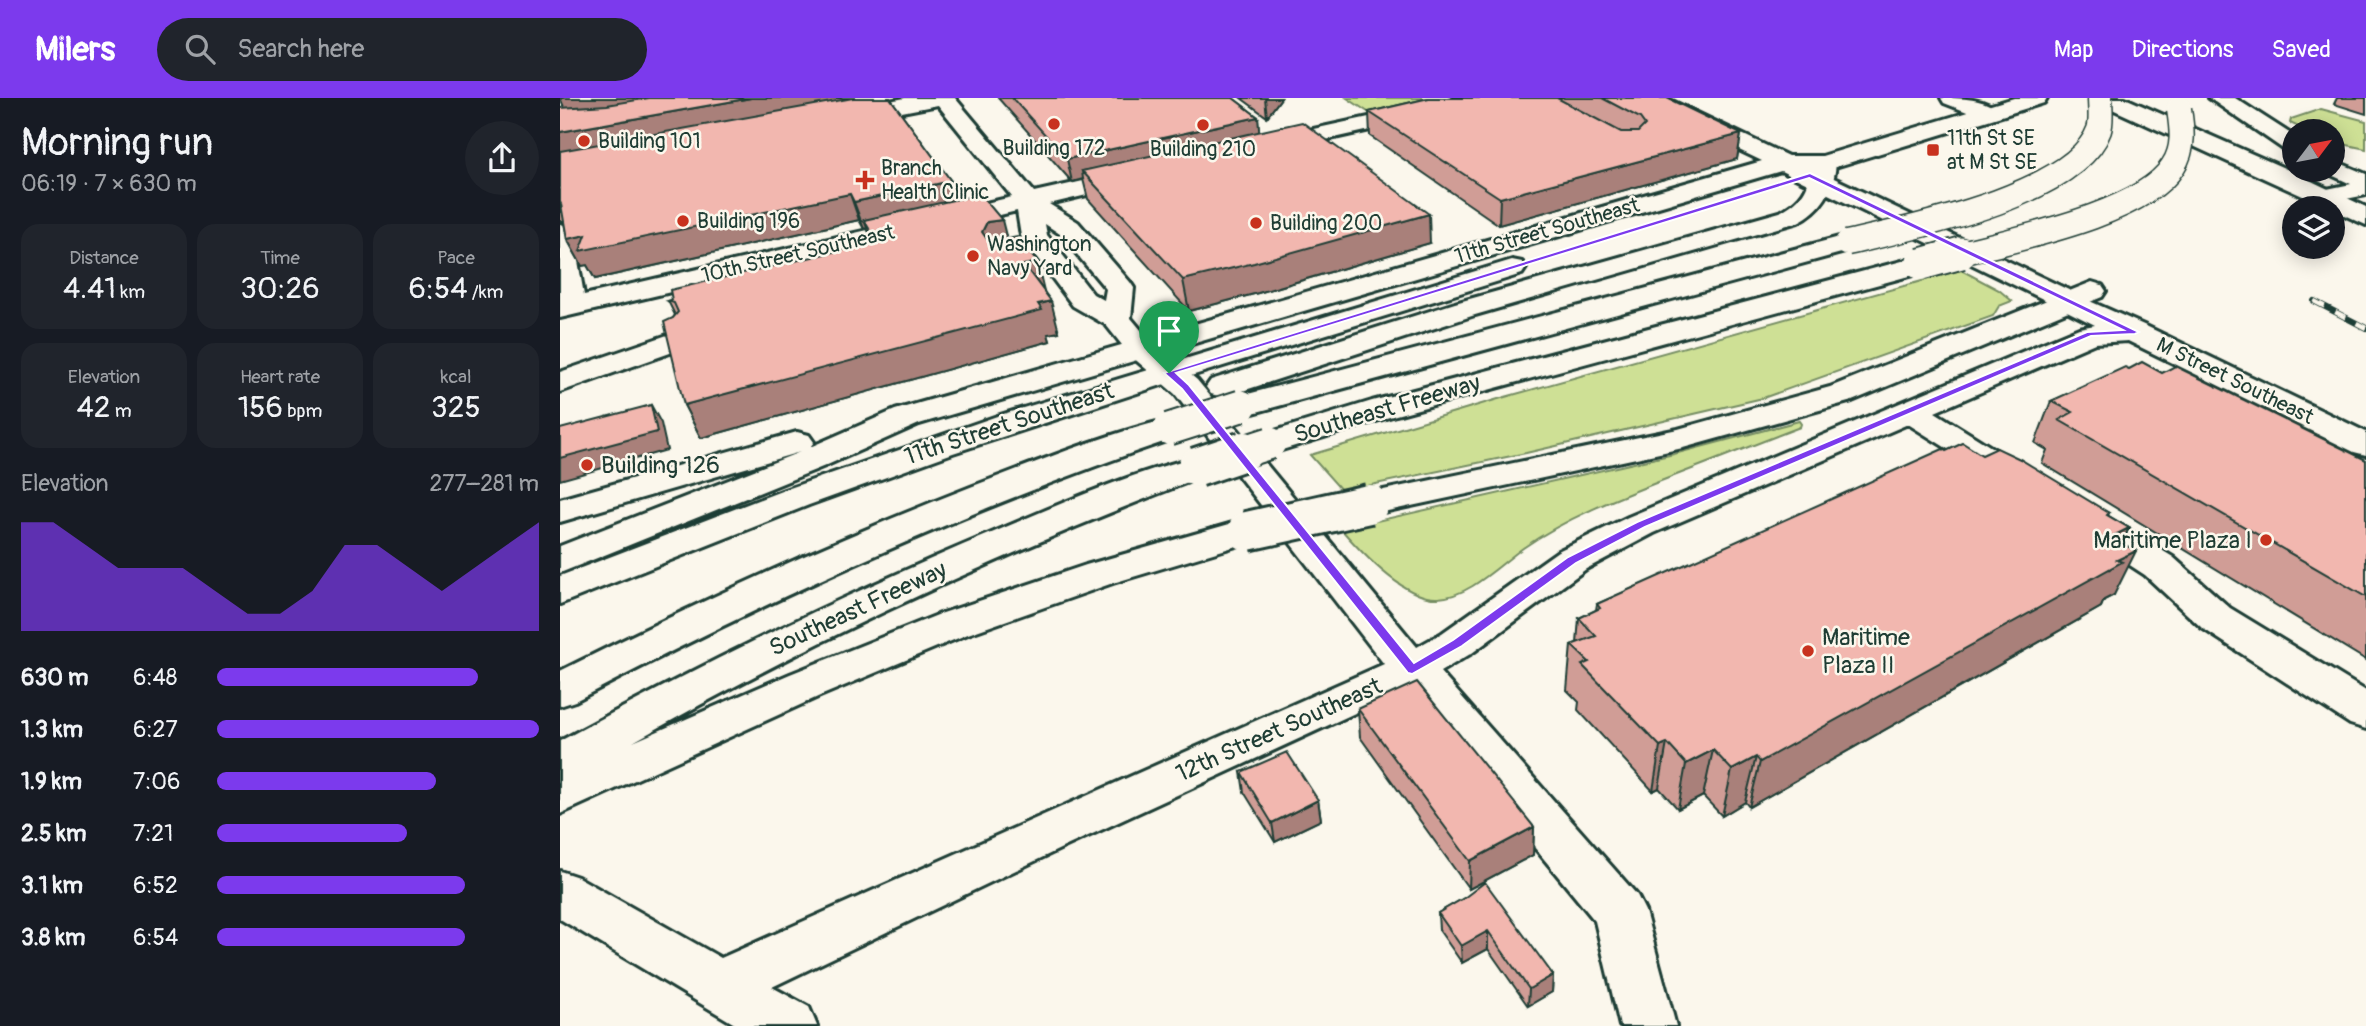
<!DOCTYPE html>
<html lang="en">
<head>
<meta charset="utf-8">
<style>
	body { margin:0; font-family:Pangolin,sans-serif; background:#20242c; color:#f1f3f6; height:100vh; display:flex; flex-direction:column; font-size:26px; white-space:nowrap }
	* { box-sizing:border-box; margin:0 }
	p { font-size:23px; color:#9ea1a6 }
	.icon { flex:none; width:38px; height:38px; fill:none; stroke:currentColor; stroke-width:2; stroke-linecap:round; stroke-linejoin:round }
	.map { position:relative; flex:1; overflow:hidden }
	.sheet { display:flex; flex-direction:column; background:#171b24; width:560px }
	.sheet>* { flex:none }
	.needle { width:46px; rotate:58deg }
	.controls { position:absolute; left:1722px; top:21px; display:grid; gap:14px }
	.controls a { display:grid; place-items:center; width:63px; height:63px; border-radius:50%; background:#171b24; box-shadow:0 4px 18px #0003; font-size:35px }
	.pin { position:absolute; display:grid; place-items:center; width:60px; height:60px; color:#fff; margin:-72px -30px; border-radius:50% 50% 50% 0; rotate:-45deg; box-shadow:0 0 7px #0007 }
	.pin .icon { rotate:45deg }
	.round { display:grid; place-items:center; flex:none; width:74px; height:74px; border-radius:37px; background:#20242c }
	.overview { display:flex; align-items:center; justify-content:space-between; height:119px; padding:0 21px }
	h1 { font-size:38px; font-weight:600; line-height:52px }
	.stats { display:grid; grid-template-columns:repeat(3,1fr); gap:10px; height:119px; padding:7px 21px }
	.stats div { display:grid; align-content:center; border-radius:18px; background:#20242c; text-align:center }
	.stats b { font-size:30px; font-weight:600 }
	.stats small { font-size:19px; font-weight:400 }
	.stats p { font-size:19px }
	.chart { height:196px; padding:14px 21px }
	.chart p { display:flex; justify-content:space-between }
	.chart svg { width:100%; height:126px; margin-top:7px; fill:#7c3aed; opacity:.7 }
	ul { padding:0 21px; list-style:none; font-size:23px }
	li { display:grid; grid-template-columns:112px 84px 1fr; align-items:center; height:52px }
	li i { height:18px; border-radius:9px; background:#7c3aed }
	header { display:flex; align-items:center; gap:42px; box-sizing:border-box; height:98px; padding:0 35px; background:#7c3aed; color:#fff }
	header strong { font-size:33px }
	nav { display:flex; gap:38px; margin-inline-start:auto; font-size:24px }
	.search { width:490px; height:63px; background:#20242c; display:flex; align-items:center; gap:18px; box-sizing:border-box; padding:0 24px; border-radius:38px; color:#9ea1a6; font-size:26px }
	main { display:flex; flex:1; min-height:0 }
	.map>svg:first-child { display:block }
	.green { fill:#cee095; stroke:#768e64; stroke-width:2 }
	.lines { fill:none; stroke-linecap:round; stroke-linejoin:round }
	.minor-casing { stroke:#1f3d34; stroke-width:6 }
	.major-casing { stroke:#1f3d34; stroke-width:6 }
	.highway-casing { stroke:#1f3d34; stroke-width:6 }
	.minor { fill:#fbf7ec; fill-rule:evenodd }
	.major { fill:#fbf7ec; fill-rule:evenodd }
	.highway { fill:#fbf7ec; fill-rule:evenodd }
	.rail-casing { stroke:#1f3d34; stroke-width:6 }
	.rail { stroke:#fbf7ec; stroke-width:4.5; stroke-dasharray:12; stroke-linecap:butt }
	.highway-bridge-far2-casing { stroke:#1f3d34; stroke-width:27; stroke-linecap:butt }
	.highway-bridge-far1-casing { stroke:#1f3d34; stroke-width:35; stroke-linecap:butt }
	.highway-bridge-casing { stroke:#1f3d34; stroke-width:44; stroke-linecap:butt }
	.highway-bridge-far2 { stroke:#fbf7ec; stroke-width:24 }
	.highway-bridge-far1 { stroke:#fbf7ec; stroke-width:31 }
	.highway-bridge { stroke:#fbf7ec; stroke-width:38 }
	.wall { fill:#d09d96; stroke:#1f3d34; stroke-width:2 }
	.shaded-wall { fill:#a9807a; stroke:#1f3d34; stroke-width:2 }
	.building { fill:#f2b7af; stroke:#1f3d34; stroke-width:2 }
	.route { fill:#7c3aed; stroke:#fff; stroke-width:2; fill-rule:evenodd }
	.poi-dot { fill:#c8321e; stroke:#fbf7ec; stroke-width:2.5 }
	.labels { text-anchor:middle; dominant-baseline:central; stroke-width:5; stroke-linejoin:round; paint-order:stroke }
	.far-poi-label { font-size:21px; fill:#1f3d34; stroke:#fbf7ec; text-anchor:start }
	.far-street-label { font-size:21px; fill:#1f3d34; stroke:#fbf7ec }
	.street-label { font-size:24px; fill:#1f3d34; stroke:#fbf7ec }
	.poi-label { font-size:24px; fill:#1f3d34; stroke:#fbf7ec; text-anchor:start }
</style>
</head>
<body>
<header>
<strong>Milers</strong>
<div class="search"><svg class="icon" aria-label="search" viewBox="0 0 24 24"><circle cx="10" cy="10" r="6"/><path d="M15 15l6 6"/></svg>Search here</div>
<nav><a>Map</a><a>Directions</a><a>Saved</a></nav>
</header>
<main>
<section class="sheet">
<div class="overview"><div><h1>Morning run</h1><p>06:19 · 7 × 630 m</p></div><a class="round"><svg class="icon" aria-label="share" viewBox="0 0 24 24"><path d="M12 15V3M7 8l5-5 5 5M5 13v7h14v-7"/></svg></a></div>
<div class="stats">
<div><p>Distance</p><b>4.41<small> km</small></b></div>
<div><p>Time</p><b>30:26</b></div>
<div><p>Pace</p><b>6:54<small> /km</small></b></div>
</div>
<div class="stats">
<div><p>Elevation</p><b>42<small> m</small></b></div>
<div><p>Heart rate</p><b>156<small> bpm</small></b></div>
<div><p>kcal</p><b>325</b></div>
</div>
<div class="chart"><p><span>Elevation</span>277–281 m</p>
<svg viewBox="0 0 160 44" preserveAspectRatio="none"><path d="M0 44V6L10 6L20 14L30 22L40 22L50 22L60 30L70 38L80 38L90 30L100 14L110 14L120 22L130 30L140 22L150 14L160 6V44z"/></svg>
</div>
<ul>
<li><b>630 m</b>6:48<i style="width:81%"></i></li>
<li><b>1.3 km</b>6:27<i style="width:100%"></i></li>
<li><b>1.9 km</b>7:06<i style="width:68%"></i></li>
<li><b>2.5 km</b>7:21<i style="width:59%"></i></li>
<li><b>3.1 km</b>6:52<i style="width:77%"></i></li>
<li><b>3.8 km</b>6:54<i style="width:77%"></i></li>
</ul>
</section>
<div class="map">
<svg width="1806" height="928" viewBox="0 0 1806 928">
	<rect width="100%" height="100%" fill="#fbf7ec"/>
	<filter id="ink" filterUnits="userSpaceOnUse"><feTurbulence type="fractalNoise" baseFrequency=".0143" numOctaves="2"/><feDisplacementMap in="SourceGraphic" scale="14" xChannelSelector="R" yChannelSelector="G"/><feConvolveMatrix kernelMatrix="1 2 1 2 8 2 1 2 1" color-interpolation-filters="sRGB"/></filter>
	<g filter="url(#ink)">
		<path class="green" d="M787,0H882L811,16Z
			M1761,11L1806,23V51L1773,44L1776,41L1773,33L1752,31L1747,33L1730,25L1731,21Z
			M1401,172L1439,192L1452,203L1439,208L1433,218L1203,300L966,355L782,393L750,357L945,299Z
			M1239,323L1241,326L1240,329C1195,346 1151,364 1106,381C1057,400 1006,420 963,450C939,467 909,499 878,500C845,502 801,454 781,431L1114,356Z"/>
		<g class="lines">
			<g class="minor-casing">
				<path id="minor" d="M345,0H395L474,94L577,71L586,73L589,78L586,83L489,106L518,124L570,184L574,190L571,220L592,245L637,282L857,549L882,535L998,453L1068,419L1519,230L1535,227L1497,208L1493,202L1497,196L1507,193L1586,228L1806,334V357L1794,354L1568,243L1535,245L1375,314L1460,367L1466,374L1460,381L1448,385L1436,381L1348,326L1094,435L1026,471L912,555L880,574L1077,797L1085,813L1116,928H1060L1035,823L845,592L502,750L212,889L249,909L257,928H178L0,821V773L18,779L161,860L824,566L615,296L570,257L546,227L513,208L461,138L457,113L0,220V126L9,128L13,134L24,197L452,99L378,7L285,25L277,23L274,18L277,13ZM485,126L500,136L546,191L544,202L533,196L487,137Z
					M897,0H938L935,5L927,6L707,55L699,53L695,48L699,43L707,41Z
					M1381,0C1400,0 1426,0 1439,14L1436,19H1420L1384,5Z
					M1806,83V97L1766,105L1757,103L1754,98L1757,93Z
					M116,234L127,237L131,243L127,249L0,294V274Z
					M1532,414L1545,418L1613,459L1670,510L1806,593V631L1790,626L1642,530L1585,477L1519,434L1513,426L1519,418Z"/>
			</g>
			<g class="major-casing">
				<path id="major" d="M1078,0H1106L1228,58H1262L1454,0H1487L1484,5L1272,70L1257,72L1517,196L1521,202L1517,208L1507,211L1497,208L1221,73L359,326L265,368L0,475V448L240,354L0,424V401L237,334L249,337L254,344L250,349L335,312L1202,63L1081,5Z
					M1536,0H1565L1722,69L1806,109V127L1539,5Z
					M1649,0H1675L1734,38V55L1726,53Z
					M1773,62L1806,76V93L1765,74L1763,72H1773Z
					M952,162L962,164L966,170L962,176L605,286L393,355L249,407L0,506V478L224,392L440,317Z"/>
			</g>
			<g class="highway-casing">
				<path id="highway" d="M1264,58L1272,60L1276,65C1274,92 1262,112 1238,124L915,217L673,296L662,299L651,296L646,289L651,282L895,205L1220,114C1236,105 1247,96 1250,77C1252,70 1251,66 1256,60Z
					M1287,137L1296,139L1300,145L1296,151L693,315L681,318L669,315L665,308L669,301Z
					M1361,158L1371,160L1375,166L1371,172L836,317L722,352L710,355L698,352L693,345L698,338L812,303Z
					M1532,184L1542,187L1546,193L1542,199L1292,303L1123,350L809,417L796,414L791,406L796,398L809,395L1118,331L1270,289Z
					M609,321L621,324L626,331L621,338C411,409 211,500 15,603L0,608V573C135,505 272,443 413,388C477,364 542,337 609,321Z
					M637,359L649,362L654,369L649,376C451,451 258,539 73,644L230,576L380,516L526,467L687,421L700,425L706,433L700,441L553,485L408,536L260,598L0,716V643C142,566 285,496 434,434C498,407 569,375 637,359Z"/>
			</g>
			<use href="#minor" class="minor"/>
			<use href="#major" class="major"/>
			<use href="#highway" class="highway"/>
			<g class="rail-casing">
				<path id="rail" d="M1754,203L1806,230"/>
			</g>
			<use href="#rail" class="rail"/>
			<g class="highway-bridge-far2-casing">
				<path id="highway-bridge-far2" d="M1287,145C1348,131 1516,97 1539,32C1542,23 1540,9 1540,0
					M1394,157C1450,142 1583,117 1613,68C1625,50 1622,31 1619,11"/>
			</g>
			<g class="highway-bridge-far1-casing">
				<path id="highway-bridge-far1" d="M1361,166L1401,155
					M609,331L681,308
					M679,355L710,345"/>
			</g>
			<g class="highway-bridge-casing">
				<path id="highway-bridge" d="M637,369L684,353
					M687,433L809,406"/>
			</g>
			<use href="#highway-bridge-far2" class="highway-bridge-far2"/>
			<use href="#highway-bridge-far1" class="highway-bridge-far1"/>
			<use href="#highway-bridge" class="highway-bridge"/>
		</g>
		<path class="wall" d="M0,0H330L391,83L397,101L447,141L484,193L499,234L488,236L490,243L141,340L124,307L113,220L115,217L108,203L313,145L307,130L304,131L299,122L35,181L27,167L22,168L7,141L4,124H0V10H4Z
			M438,0H673L698,19L699,34L870,145L698,195L629,213L528,101L523,81L512,84Z
			M681,0H721L707,19Z
			M869,0H1107L1181,36L1177,61L939,127L810,38L809,14Z
			M1777,0H1806V16L1774,6Z
			M1569,271L1602,275L1806,362V562L1482,365L1487,352L1475,345L1491,303Z
			M1386,353L1422,357L1549,415L1548,418L1569,430L1562,445L1554,497L1544,502L1541,509L1189,709L1185,704L1162,718L1143,698L1118,711L1099,690L1093,693L1018,612L1019,604L1007,592L1011,547L1017,545L1019,520L1036,512L1037,506Z
			M798,611L974,729L973,757L909,791L800,639Z
			M681,674L758,702L761,722L715,744L684,694Z
			M904,800L993,877L992,894L968,908L928,851L902,865L879,832L878,815Z"/>
		<path class="shaded-wall" d="M0,0H130L7,16Z
			M191,0H331L0,61V34Z
			M705,0H721L707,19Z
			M698,19L700,42L522,73L523,81L512,84L507,61Z
			M1181,36L1177,61L939,127L940,100Z
			M391,83L399,110L304,122L307,130L304,131L294,104Z
			M290,96L299,122L35,181L27,167L22,168L7,141L26,137Z
			M869,116L870,145L698,195L629,213L623,182Z
			M442,122L449,150L435,153L422,134L427,124Z
			M477,164L484,193L464,167Z
			M491,203L499,234L488,236L490,243L141,340L124,307Z
			M91,307L101,325L107,352L0,382V360Z
			M1569,430L1549,472L1557,462L1576,453L1554,497L1544,502L1541,509L1189,709L1200,664L1551,439Z
			M1107,645L1099,690L1093,693L1100,648Z
			M1153,652L1143,698L1118,711L1126,666Z
			M1196,659L1185,704L1162,718L1172,672Z
			M758,702L761,722L715,744L712,725Z
			M974,729L973,757L909,791L910,763Z
			M928,833V851L902,865L901,848Z
			M993,877L992,894L968,908L969,891Z"/>
		<path class="building" d="M89,0H191L0,34V10L47,7Z
			M293,0H330L391,83L294,104L290,96L20,153L26,137L7,141L1,106L0,104V53Z
			M452,0H673L698,19L507,61Z
			M869,0H997L1061,34H1078L1085,27L1080,20L1042,0H1107L1181,36L940,100L809,14Z
			M742,24L869,116L694,165L623,182L522,73Z
			M420,96L442,122L427,124L422,134L427,141L437,143L457,139L477,164L464,167L491,203L478,206L482,212L124,307L104,224L113,220L118,214L114,205L108,203L112,202L110,192L317,144L304,122Z
			M1582,264L1602,275L1615,268L1806,362V499L1499,322L1513,314L1491,303L1565,269L1569,271Z
			M91,307L97,334L0,360V331Z
			M1403,345L1422,357L1437,350L1460,361L1549,415L1547,417L1569,430L1551,439L1576,453L1557,462L1562,464L1200,664L1196,659L1172,672L1153,652L1126,666L1107,645L1100,648L1022,567L1029,564L1011,547L1036,538L1019,520L1040,510L1037,506L1383,351L1386,353Z
			M857,584L974,729L910,763L798,611Z
			M727,654L758,702L712,725L681,674Z
			M925,784L993,877L969,891L928,833L901,848L878,815L904,800Z"/>
	</g>
	<path class="route" d="M1250,75L1579,234L1575,236L1531,238L1085,429L1016,465L902,548L852,576L848,575L622,291L604,275ZM1249,80L1563,232L1527,234L1077,424L1008,459L893,542L854,565L629,287L616,275Z"/>
	<g class="poi-dot">
		<circle cx="494" cy="26" r="7"/>
		<circle cx="643" cy="27" r="7"/>
		<circle cx="24" cy="43" r="7"/>
		<rect x="1366" y="45" width="14" height="14" rx="3.5"/>
		<path d="M301.5 71.5h7v7h7v7h-7v7h-7v-7h-7v-7h7z"/>
		<circle cx="123" cy="123" r="7"/>
		<circle cx="696" cy="125" r="7"/>
		<circle cx="413" cy="158" r="7"/>
		<circle cx="27" cy="367" r="7"/>
		<circle cx="1706" cy="442" r="7"/>
		<circle cx="1248" cy="553" r="7"/>
	</g>
	<g class="labels">
		<g class="far-poi-label">
			<text x="1387" y="40">11th St SE<tspan x="1387" dy="24">at M St SE</tspan></text>
			<text x="38" y="43">Building 101</text>
			<text x="494" y="50" text-anchor="middle">Building 172</text>
			<text x="643" y="51" text-anchor="middle">Building 210</text>
			<text x="321" y="70">Branch<tspan x="321" dy="24">Health Clinic</tspan></text>
			<text x="137" y="123">Building 196</text>
			<text x="710" y="125">Building 200</text>
			<text x="427" y="146">Washington<tspan x="427" dy="24">Navy Yard</tspan></text>
		</g>
		<g class="far-street-label">
			<text transform="translate(987 133) rotate(-16)">11th Street Southeast</text>
			<text transform="translate(238 156) rotate(-13)">10th Street Southeast</text>
			<text transform="translate(1675 283) rotate(26)">M Street Southeast</text>
		</g>
		<g class="street-label">
			<text transform="translate(827 311) rotate(-16)">Southeast Freeway</text>
			<text transform="translate(449 326) rotate(-18)">11th Street Southeast</text>
			<text transform="translate(298 511) rotate(-25)">Southeast Freeway</text>
			<text transform="translate(719 632) rotate(-24)">12th Street Southeast</text>
		</g>
		<g class="poi-label">
			<text x="41" y="367">Building 126</text>
			<text x="1692" y="442" text-anchor="end">Maritime Plaza I</text>
			<text x="1262" y="539">Maritime<tspan x="1262" dy="28">Plaza II</tspan></text>
		</g>
	</g>
</svg>
<div class="controls">
<a><svg class="needle" viewBox="-14 -14 28 28"><path d="M0-13l5 13h-10z" fill="#e53935"/><path d="M0 13l5-13h-10z" fill="#9ea1a6"/></svg></a>
<a><svg class="icon" aria-label="layers" viewBox="0 0 24 24"><path d="M12 4l9 5-9 5-9-5zM3 14l9 5 9-5"/></svg></a>
</div>
<div class="pin" style="left:609px;top:275px;background:#1e9e55"><svg class="icon" aria-label="arrive" viewBox="0 0 24 24"><path d="M6 21V4h12l-3 4 3 4H6"/></svg></div>
</div>
</main>
</body>
</html>
